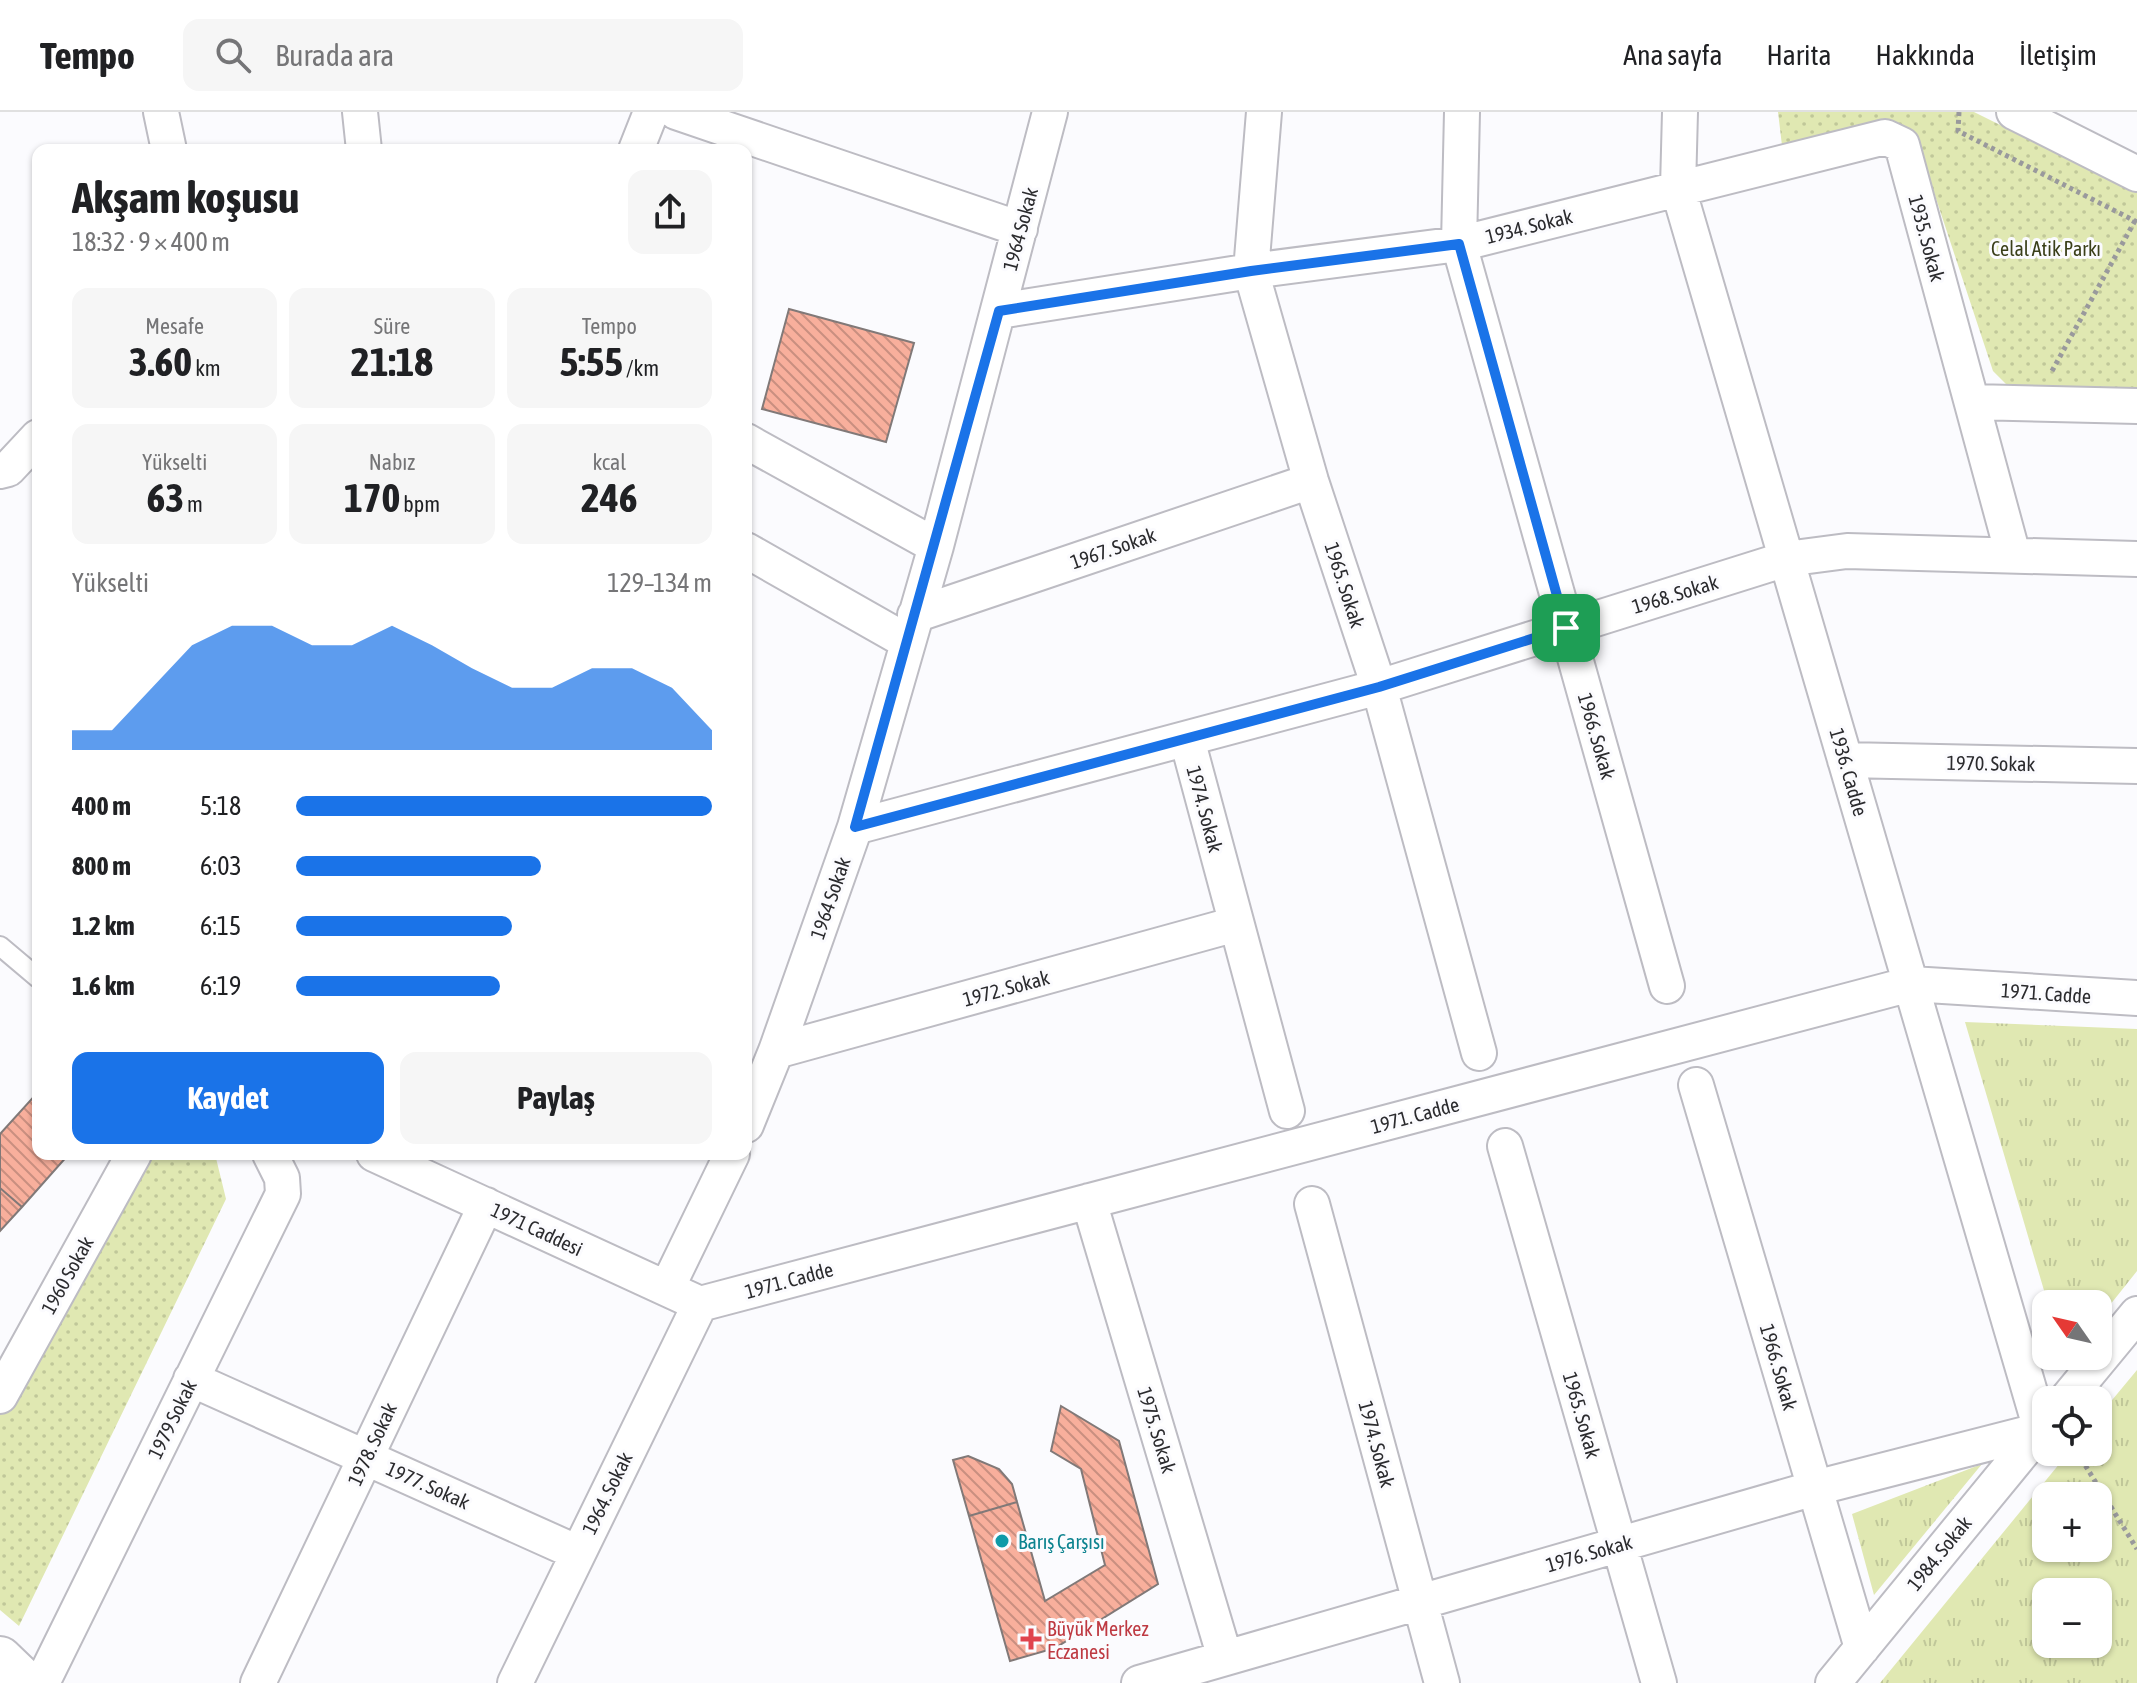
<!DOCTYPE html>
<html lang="tr">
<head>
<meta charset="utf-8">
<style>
	body { margin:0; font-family:"Asap Condensed",sans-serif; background:#f6f6f6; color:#202124; height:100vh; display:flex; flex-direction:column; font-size:30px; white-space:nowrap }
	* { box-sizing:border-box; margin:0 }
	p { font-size:26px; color:#757577 }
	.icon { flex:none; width:44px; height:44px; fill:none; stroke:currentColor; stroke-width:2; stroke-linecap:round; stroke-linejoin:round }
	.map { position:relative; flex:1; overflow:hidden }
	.panel { position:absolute; left:32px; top:32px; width:720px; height:1016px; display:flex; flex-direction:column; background:#fff; border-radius:16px; box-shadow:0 2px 6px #0004 }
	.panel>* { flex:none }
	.needle { width:52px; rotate:304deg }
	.tools { position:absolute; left:2032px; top:1178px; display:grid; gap:16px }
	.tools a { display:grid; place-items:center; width:80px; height:80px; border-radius:16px; background:#fff; box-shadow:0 2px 6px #0004; font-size:40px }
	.pin { position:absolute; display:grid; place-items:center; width:68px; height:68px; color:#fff; margin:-34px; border-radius:16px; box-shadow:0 4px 12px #0006 }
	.round { display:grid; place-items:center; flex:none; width:84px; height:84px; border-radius:16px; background:#f6f6f6 }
	.head { display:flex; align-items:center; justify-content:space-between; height:136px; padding:0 40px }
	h1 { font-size:44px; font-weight:700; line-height:60px }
	.figures { display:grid; grid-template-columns:repeat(3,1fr); gap:12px; height:136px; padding:8px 40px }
	.figures div { display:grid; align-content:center; border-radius:16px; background:#f6f6f6; text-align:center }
	.figures b { font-size:40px; font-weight:700 }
	.figures small { font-size:22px; font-weight:400 }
	.figures p { font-size:22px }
	.chart { height:224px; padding:16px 40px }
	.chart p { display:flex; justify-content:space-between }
	.chart svg { width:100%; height:144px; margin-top:8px; fill:#1a73e8; opacity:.7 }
	.primary-button { display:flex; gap:16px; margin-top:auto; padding:16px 40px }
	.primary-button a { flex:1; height:92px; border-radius:16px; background:#1a73e8; color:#fff; font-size:32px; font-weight:700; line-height:92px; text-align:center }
	.primary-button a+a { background:#f6f6f6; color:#202124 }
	ul { padding:0 40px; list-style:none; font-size:26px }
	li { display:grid; grid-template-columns:128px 96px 1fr; align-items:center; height:60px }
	li i { height:20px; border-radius:10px; background:#1a73e8 }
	header { display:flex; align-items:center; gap:48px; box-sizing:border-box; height:112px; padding:0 40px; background:#fff; border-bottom:2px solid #e0e0e0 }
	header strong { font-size:38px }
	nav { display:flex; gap:44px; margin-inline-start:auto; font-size:28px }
	.search { width:560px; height:72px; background:#f6f6f6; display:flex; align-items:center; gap:20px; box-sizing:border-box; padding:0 28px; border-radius:16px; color:#757577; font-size:30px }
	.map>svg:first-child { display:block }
	.grass { fill:url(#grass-tufts); fill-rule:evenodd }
	.park { fill:url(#park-dots) }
	.building { fill:url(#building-back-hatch); stroke:#817978; stroke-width:2 }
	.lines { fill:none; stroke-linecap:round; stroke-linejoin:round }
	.service-casing { stroke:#bdbcc3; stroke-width:22 }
	.minor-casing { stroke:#bdbcc3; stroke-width:38 }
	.tertiary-casing { stroke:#bdbcc3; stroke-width:48 }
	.path { stroke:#99999c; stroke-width:5; stroke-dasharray:4 4; stroke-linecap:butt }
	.service { stroke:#fff; stroke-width:18 }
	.minor { stroke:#fff; stroke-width:34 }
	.tertiary { stroke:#fff; stroke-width:44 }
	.route-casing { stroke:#fff; stroke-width:16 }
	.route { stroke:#1a73e8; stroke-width:10 }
	.culture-dot { fill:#0f9aa8; stroke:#fbfbfe; stroke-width:3 }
	.health-dot { fill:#e0444e; stroke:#fbfbfe; stroke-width:3 }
	.labels { text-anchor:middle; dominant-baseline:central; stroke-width:6; stroke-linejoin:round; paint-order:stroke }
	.street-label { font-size:20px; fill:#2b2b2e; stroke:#fbfbfe }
	.park-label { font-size:20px; fill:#3a3f19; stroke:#fbfbfe }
	.culture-label { font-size:20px; fill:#0d838f; stroke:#fbfbfe; text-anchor:start }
	.health-label { font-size:20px; fill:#be3a42; stroke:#fbfbfe; text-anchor:start }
</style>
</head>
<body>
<header>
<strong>Tempo</strong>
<div class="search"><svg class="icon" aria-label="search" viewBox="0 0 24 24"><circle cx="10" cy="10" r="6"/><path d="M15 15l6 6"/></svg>Burada ara</div>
<nav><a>Ana sayfa</a><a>Harita</a><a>Hakkında</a><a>İletişim</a></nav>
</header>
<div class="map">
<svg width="2137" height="1571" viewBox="0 0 2137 1571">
	<defs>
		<pattern id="grass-tufts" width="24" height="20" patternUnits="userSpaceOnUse" patternTransform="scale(2)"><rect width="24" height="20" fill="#e0e8b2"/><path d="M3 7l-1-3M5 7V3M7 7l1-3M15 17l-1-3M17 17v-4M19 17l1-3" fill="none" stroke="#c0c799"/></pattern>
		<pattern id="park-dots" width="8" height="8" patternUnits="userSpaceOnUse" patternTransform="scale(2)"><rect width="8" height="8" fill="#e0e8b2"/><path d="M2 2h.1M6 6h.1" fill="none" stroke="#c0c799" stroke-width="1.8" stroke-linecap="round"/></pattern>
		<pattern id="building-back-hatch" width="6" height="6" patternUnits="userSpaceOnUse" patternTransform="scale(2)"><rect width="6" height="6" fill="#f8af9c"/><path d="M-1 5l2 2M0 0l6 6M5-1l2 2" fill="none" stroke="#c98f80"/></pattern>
	</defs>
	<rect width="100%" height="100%" fill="#fbfbfe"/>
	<path class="grass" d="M1965,910L2137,917V1159L2098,1208V1192H2048Z
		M2137,1258V1571H1880L2069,1340H2098V1305ZM2046,1384H2098V1436H2046ZM2046,1480H2098V1532H2046Z
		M1982,1352L1874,1483L1852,1402Z"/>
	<path class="park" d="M1778,0H1974L2137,81V280L2024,278L2007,273L1993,259L1916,26L1783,42Z
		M134,1042H215L226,1087L19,1514L0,1498V1282Z"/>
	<path class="building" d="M789,197L914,231L886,330L762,297Z
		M38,980V1042H69L22,1095L0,1076V1022Z
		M0,1076L22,1095L0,1119Z
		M1061,1294L1119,1329L1158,1472L1055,1536L1010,1549L969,1404L1017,1390L1045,1489L1105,1453L1081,1357L1051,1339Z
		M968,1344L999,1357L1012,1372L1017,1390L969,1404L953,1348Z"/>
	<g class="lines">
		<g class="service-casing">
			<path id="service" d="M0,834L38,866"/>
		</g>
		<g class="minor-casing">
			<path id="minor" d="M161,0L169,38
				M360,0L364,38
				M676,0L1020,117
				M1264,0L1251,159L1311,369L1379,575L1479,941
				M1462,0L1459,132L1667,874
				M2014,0L2137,62
				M636,38L651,0
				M999,199L1251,159L1459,132L1885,25L1902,33L2013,443
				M1972,290L2137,294
				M746,329L936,434
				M0,359L8,357L38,325
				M746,438L908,530
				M915,503L1311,369
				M1187,627L1287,999
				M1845,648L2137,654
				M855,715L1379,575L1786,447L1847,439L2137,447
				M776,939L1236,812
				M1696,973L1862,1536
				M746,1013L776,939L855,715L936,434L1050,0
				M1505,1034L1659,1571
				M374,1042L700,1192
				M1089,1089L1225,1546
				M1312,1092L1442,1571
				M667,1176L732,1042
				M700,1192L1911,872L2137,886
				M191,1267L578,1441
				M0,1284L134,1042
				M2066,1288L2137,1202
				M42,1571L283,1082L282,1066L270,1042
				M258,1571L486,1093
				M515,1571L700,1192
				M1139,1571L1815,1376L2041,1318L1678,76L1680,0
				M1833,1571L2043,1315"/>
		</g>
		<g class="tertiary-casing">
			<path id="tertiary" d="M0,1547L25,1571"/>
		</g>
		<path class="path" d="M1959,0L1958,19L2137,110
			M2052,259L2137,105
			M2077,1340L2137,1437"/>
		<use href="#service" class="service"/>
		<use href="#minor" class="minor"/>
		<use href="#tertiary" class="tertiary"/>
	</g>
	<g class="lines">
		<g class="route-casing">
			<path id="route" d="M1459,132L1566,516L1379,575L855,715L999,199L1251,159Z"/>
		</g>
		<use href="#route" class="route"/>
	</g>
	<circle class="culture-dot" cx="1002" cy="1429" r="8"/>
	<path class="health-dot" d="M1027 1515h8v8h8v8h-8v8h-8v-8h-8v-8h8z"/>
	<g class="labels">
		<g class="street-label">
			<text transform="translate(1529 114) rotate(-14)">1934. Sokak</text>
			<text transform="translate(1020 117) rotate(-75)">1964 Sokak</text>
			<text transform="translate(1927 126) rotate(75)">1935. Sokak</text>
			<text transform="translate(1113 436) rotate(-19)">1967. Sokak</text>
			<text transform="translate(1345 473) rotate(72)">1965. Sokak</text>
			<text transform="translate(1675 482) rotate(-17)">1968. Sokak</text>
			<text transform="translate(1597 624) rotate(74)">1966. Sokak</text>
			<text transform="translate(1991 651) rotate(1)">1970. Sokak</text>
			<text transform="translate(1849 660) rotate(74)">1936. Cadde</text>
			<text transform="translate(1205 697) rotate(75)">1974. Sokak</text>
			<text transform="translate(830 786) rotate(-71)">1964 Sokak</text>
			<text transform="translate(1006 876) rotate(-15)">1972. Sokak</text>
			<text transform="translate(2046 881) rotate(4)">1971. Cadde</text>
			<text transform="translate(1415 1003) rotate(-15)">1971. Cadde</text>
			<text transform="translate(537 1117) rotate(25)">1971 Caddesi</text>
			<text transform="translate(67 1163) rotate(-61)">1960 Sokak</text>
			<text transform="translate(789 1168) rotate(-15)">1971. Cadde</text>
			<text transform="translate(1779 1255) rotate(74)">1966. Sokak</text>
			<text transform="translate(1582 1303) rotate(74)">1965. Sokak</text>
			<text transform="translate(172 1307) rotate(-64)">1979 Sokak</text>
			<text transform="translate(1157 1318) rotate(73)">1975. Sokak</text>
			<text transform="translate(372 1332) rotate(-65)">1978. Sokak</text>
			<text transform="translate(1377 1332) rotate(75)">1974. Sokak</text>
			<text transform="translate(428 1373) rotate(24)">1977. Sokak</text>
			<text transform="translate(607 1381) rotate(-64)">1964. Sokak</text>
			<text transform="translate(1589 1441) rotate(-16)">1976. Sokak</text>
			<text transform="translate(1939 1441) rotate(-51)">1984. Sokak</text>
		</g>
		<g class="park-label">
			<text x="2046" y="136">Celal Atik Parkı</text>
		</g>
		<g class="culture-label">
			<text x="1018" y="1429">Barış Çarşısı</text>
		</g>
		<g class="health-label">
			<text x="1047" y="1516">Büyük Merkez<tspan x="1047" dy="23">Eczanesi</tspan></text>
		</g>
	</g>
</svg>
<div class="tools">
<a><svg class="needle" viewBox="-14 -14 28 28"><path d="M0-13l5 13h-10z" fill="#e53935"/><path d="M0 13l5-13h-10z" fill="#757577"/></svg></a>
<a><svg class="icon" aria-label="locate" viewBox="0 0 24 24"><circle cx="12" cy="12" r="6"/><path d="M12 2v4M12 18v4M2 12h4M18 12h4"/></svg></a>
<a>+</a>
<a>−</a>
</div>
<div class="pin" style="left:1566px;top:516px;background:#1e9e55"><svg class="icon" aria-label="arrive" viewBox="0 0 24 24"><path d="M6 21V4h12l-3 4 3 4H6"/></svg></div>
<section class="panel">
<div class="head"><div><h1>Akşam koşusu</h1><p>18:32 · 9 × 400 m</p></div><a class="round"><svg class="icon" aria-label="share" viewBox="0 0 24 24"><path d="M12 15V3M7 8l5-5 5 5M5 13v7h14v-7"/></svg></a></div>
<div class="figures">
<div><p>Mesafe</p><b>3.60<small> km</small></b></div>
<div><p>Süre</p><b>21:18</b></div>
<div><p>Tempo</p><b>5:55<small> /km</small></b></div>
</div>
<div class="figures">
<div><p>Yükselti</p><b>63<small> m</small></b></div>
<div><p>Nabız</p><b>170<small> bpm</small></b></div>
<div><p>kcal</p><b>246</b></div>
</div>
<div class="chart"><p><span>Yükselti</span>129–134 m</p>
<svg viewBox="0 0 160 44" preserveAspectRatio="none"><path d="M0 44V38L10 38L20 25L30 12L40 6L50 6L60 12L70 12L80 6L90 12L100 19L110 25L120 25L130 19L140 19L150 25L160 38V44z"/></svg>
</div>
<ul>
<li><b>400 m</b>5:18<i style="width:100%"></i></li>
<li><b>800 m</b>6:03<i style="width:59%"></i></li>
<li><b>1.2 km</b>6:15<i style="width:52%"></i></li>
<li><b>1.6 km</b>6:19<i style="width:49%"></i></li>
</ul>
<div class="primary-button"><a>Kaydet</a><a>Paylaş</a></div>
</section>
</div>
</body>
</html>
